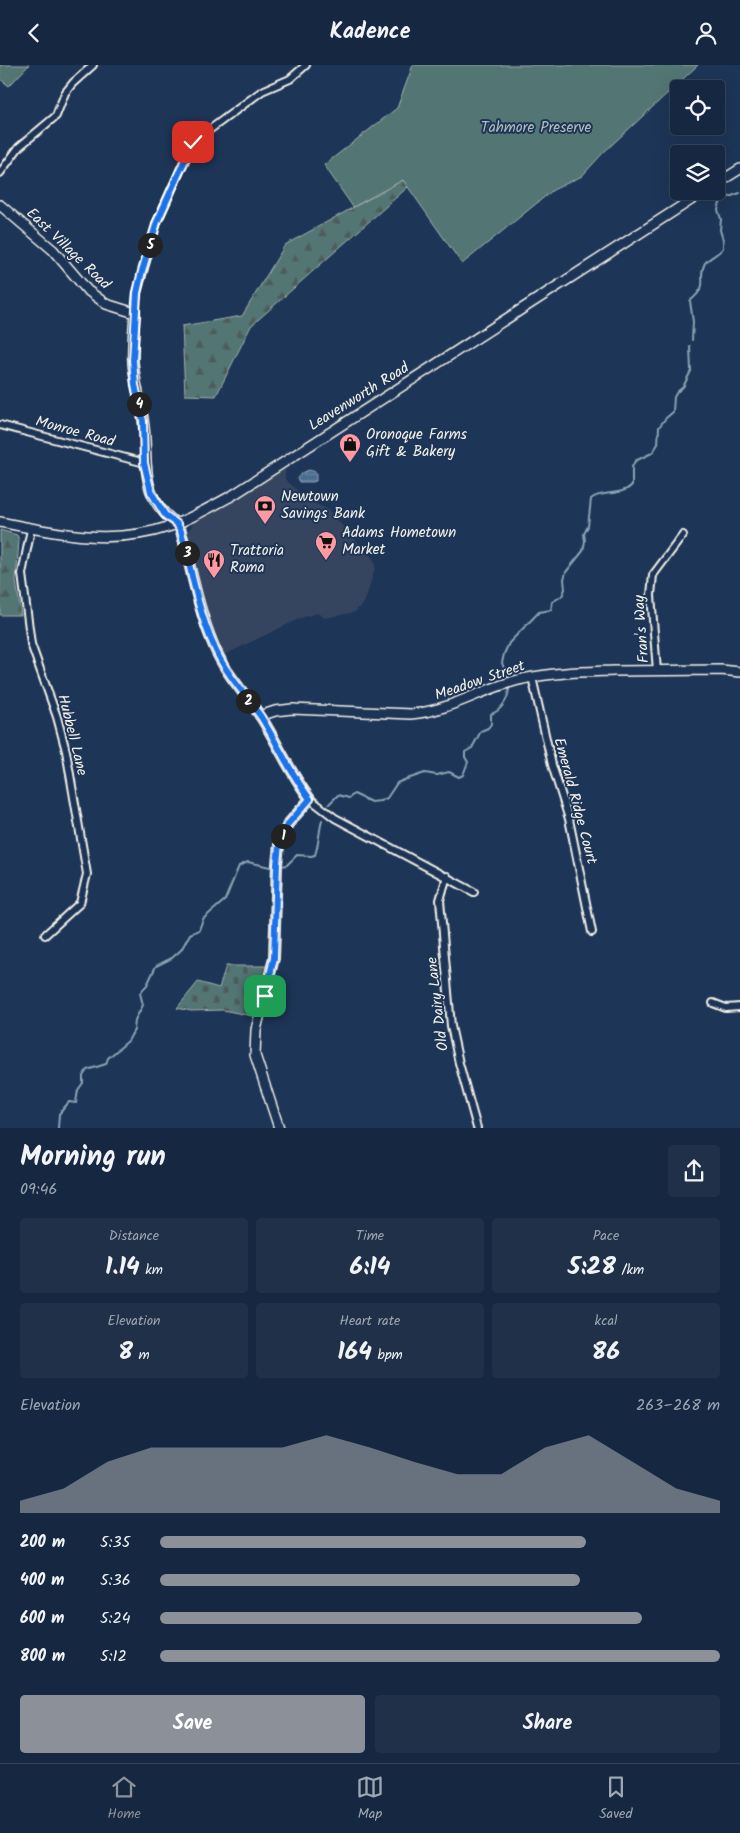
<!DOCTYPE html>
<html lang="en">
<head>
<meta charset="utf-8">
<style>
	body { margin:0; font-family:Kalam,sans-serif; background:#1f3048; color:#f1f3f6; height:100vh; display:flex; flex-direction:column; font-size:19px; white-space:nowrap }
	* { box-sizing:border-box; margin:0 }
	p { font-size:16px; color:#9ea6b1 }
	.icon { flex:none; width:28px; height:28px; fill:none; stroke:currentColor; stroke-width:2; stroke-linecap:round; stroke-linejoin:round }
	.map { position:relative; height:1063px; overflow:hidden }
	.side { display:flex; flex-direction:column; background:#162841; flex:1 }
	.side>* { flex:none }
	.controls { position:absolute; left:670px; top:15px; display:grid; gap:10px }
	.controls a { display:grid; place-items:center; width:55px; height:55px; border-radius:5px; background:#162841; box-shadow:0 5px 20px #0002,0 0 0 1px #35445a; font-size:25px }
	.pin { position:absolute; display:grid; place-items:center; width:42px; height:42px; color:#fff; margin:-21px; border-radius:10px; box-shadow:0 2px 8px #0006 }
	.km { position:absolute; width:25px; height:25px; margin:-12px; border-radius:50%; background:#222; color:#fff; font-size:14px; line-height:25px; text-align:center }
	.round { display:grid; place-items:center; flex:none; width:52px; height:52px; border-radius:5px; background:#1f3048 }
	.head { display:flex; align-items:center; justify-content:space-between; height:85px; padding:0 20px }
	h1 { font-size:28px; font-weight:700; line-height:38px }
	.stats { display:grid; grid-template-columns:repeat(3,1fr); gap:8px; height:85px; padding:5px 20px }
	.stats div { display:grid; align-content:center; border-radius:5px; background:#1f3048; text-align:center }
	.stats b { font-size:25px; font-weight:700 }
	.stats small { font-size:14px; font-weight:400 }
	.stats p { font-size:14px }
	.chart { height:140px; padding:10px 20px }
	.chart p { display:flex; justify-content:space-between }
	.chart svg { width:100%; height:90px; margin-top:5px; fill:#8c9099; opacity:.7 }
	.action { display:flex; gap:10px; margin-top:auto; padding:10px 20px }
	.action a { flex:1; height:58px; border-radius:5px; background:#8c9099; color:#fff; font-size:20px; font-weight:700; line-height:58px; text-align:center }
	.action a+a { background:#1f3048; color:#f1f3f6 }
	ul { padding:0 20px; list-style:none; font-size:16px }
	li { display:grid; grid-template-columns:80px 60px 1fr; align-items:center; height:38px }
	li i { height:12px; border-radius:6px; background:#8c9099 }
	header { display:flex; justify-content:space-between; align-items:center; height:65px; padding:0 20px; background:#162841; font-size:22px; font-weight:700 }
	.menu { display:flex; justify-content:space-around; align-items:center; height:70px; border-top:1px solid #35445a; background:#162841; font-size:14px; color:#9ea6b1 }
	.menu a { display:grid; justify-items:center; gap:2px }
	.menu .selected { color:#8c9099 }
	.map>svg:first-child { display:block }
	.built { fill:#34455f }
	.forest { fill:url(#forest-firs); stroke:#a4b2ae }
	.cemetery { fill:url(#cemetery-stones); stroke:#a4b2ae }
	.park { fill:#537473; stroke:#a4b2ae }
	.water { fill:url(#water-rules); stroke:#8da2b3 }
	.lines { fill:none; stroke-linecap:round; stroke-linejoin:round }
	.stream { stroke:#8da2b3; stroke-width:2 }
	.minor-casing { stroke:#f4f1e8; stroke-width:10 }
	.tertiary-casing { stroke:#f4f1e8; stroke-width:12 }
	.secondary-casing { stroke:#f4f1e8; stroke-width:12 }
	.minor { stroke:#1d3557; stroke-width:6 }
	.tertiary { stroke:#1d3557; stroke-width:9 }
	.secondary { stroke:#1d3557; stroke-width:9 }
	.route-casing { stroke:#fff; stroke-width:10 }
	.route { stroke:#1a73e8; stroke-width:6 }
	.labels { text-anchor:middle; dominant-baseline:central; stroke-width:4; stroke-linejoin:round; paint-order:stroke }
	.park-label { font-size:15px; fill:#b4bfb9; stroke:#1d3557 }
	.street-label { font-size:15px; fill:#f4f1e8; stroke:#1d3557 }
	.poi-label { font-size:15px; fill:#f4f1e8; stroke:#1d3557; text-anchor:start }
</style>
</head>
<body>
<header><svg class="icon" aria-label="back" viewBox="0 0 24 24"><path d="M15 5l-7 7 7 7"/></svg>Kadence<svg class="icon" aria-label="person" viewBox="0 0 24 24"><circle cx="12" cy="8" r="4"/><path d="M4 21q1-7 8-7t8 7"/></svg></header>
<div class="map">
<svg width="740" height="1063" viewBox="0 0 740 1063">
	<defs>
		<pattern id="forest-firs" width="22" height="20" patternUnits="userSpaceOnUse" patternTransform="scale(1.25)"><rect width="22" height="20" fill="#537473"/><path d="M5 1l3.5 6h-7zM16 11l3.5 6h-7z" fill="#4e5c5a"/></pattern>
		<pattern id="cemetery-stones" width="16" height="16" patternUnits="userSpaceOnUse" patternTransform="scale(1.25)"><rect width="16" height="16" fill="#537473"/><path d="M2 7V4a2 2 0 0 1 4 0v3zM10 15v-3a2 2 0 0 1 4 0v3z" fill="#4e5c5a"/></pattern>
		<pattern id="water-rules" width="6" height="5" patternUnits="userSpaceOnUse" patternTransform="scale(1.25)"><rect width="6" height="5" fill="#496d90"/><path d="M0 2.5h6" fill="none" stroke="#6482a0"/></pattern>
	</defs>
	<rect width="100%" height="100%" fill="#1d3557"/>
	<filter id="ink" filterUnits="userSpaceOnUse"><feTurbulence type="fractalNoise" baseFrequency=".02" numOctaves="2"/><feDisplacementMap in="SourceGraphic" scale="10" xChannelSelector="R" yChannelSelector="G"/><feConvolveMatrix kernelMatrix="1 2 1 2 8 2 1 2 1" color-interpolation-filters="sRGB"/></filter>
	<g filter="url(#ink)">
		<path class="built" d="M285,404V414L309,436L327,444L374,495L375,503L365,536L355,547L325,553L317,548L301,553L222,591L215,574L189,486V465L195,455Z"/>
		<path class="forest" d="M403,115L408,122L251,261L216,331L185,330L182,261L242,251L285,180Z
			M0,465L17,470L19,475L16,516L21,550H0Z"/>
		<path class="cemetery" d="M226,901H267L252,951L223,945L191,946L177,943L198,917L219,923Z"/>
		<path class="park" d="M0,0H29L9,21L0,14Z
			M413,0H698L603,88L582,111L553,125L462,199L403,115L353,142L324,100L397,43Z"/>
		<path class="water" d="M309,405L316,407V416L313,417H299L297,413L302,408Z"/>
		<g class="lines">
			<path class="stream" d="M692,275L693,257L690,236C712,218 696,214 705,198C709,192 718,190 723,183V175L720,165L721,154L718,145L720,138L726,133L740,128
				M507,611L502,598L504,589L509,578L539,547L551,545L552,537L562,531L565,524L564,514L566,507L583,486L585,476L584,469L588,461L591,434C601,425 621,432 632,420V402L635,396L652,388L658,379L659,362L666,353L673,347L674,332L677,327L683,322L691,306L690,281
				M329,739L338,730L349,733L354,729L371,737L380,736L387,733L397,718L404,715L425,708L437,710L449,707L459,712L463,710L468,697L465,692V687L472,683L481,666L488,663L491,659V649C501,646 508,635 509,624
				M282,801L287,800L297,790L311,791L315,790C319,778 319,767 322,755
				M58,1063L59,1049L69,1037L76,1038L78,1025L83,1018V1011L87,1005L106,999L108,993L128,976L134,965L135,955L143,940L140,928L147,920L156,901L172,893L181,885L190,869L199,865L203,854L225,835L239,801L248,797L270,802"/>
			<g class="minor-casing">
				<path id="minor" d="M0,108L19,82L56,51L65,28L73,18L93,0
					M135,248L137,228L157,157L193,77L262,26L290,14L306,0
					M0,360L145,398
					M31,464L22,509L31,579L57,652L66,686L87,809L80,838L45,870
					M657,606L651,530L653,510L683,470
					M532,612L552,700L569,754L592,867
					M310,734L335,753L474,827
					M447,811L440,835L451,961L459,998L477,1063
					M713,938L726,943L740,942"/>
			</g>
			<g class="tertiary-casing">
				<path id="tertiary" d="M0,140L53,185L87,225L106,239L135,248C134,264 132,282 133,298C135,317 140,335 143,354C150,396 136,429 177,459
					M260,651L275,646L292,644L411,649C451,646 484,622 523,614C553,607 584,607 614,606C650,606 685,605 721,605L740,607"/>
			</g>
			<g class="secondary-casing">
				<path id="secondary" d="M716,119L740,104
					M0,457C58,469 113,481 171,461C192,453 213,441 233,430L705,126
					M177,459L181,466C191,503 198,543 213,579C224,607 244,627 261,652C278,679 290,708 310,734L288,759L279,780L277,799L274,893L256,965L255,990L279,1063"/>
			</g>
			<use href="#minor" class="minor"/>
			<use href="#tertiary" class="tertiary"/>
			<use href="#secondary" class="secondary"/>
		</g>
	</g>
	<g class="lines" filter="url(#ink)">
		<g class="route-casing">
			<path id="route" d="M193,77L157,157L142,206L137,228L133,295L135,320L143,356L144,398L151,427L165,450L177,459L181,466C191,503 197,543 213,579C224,607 244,627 261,652C278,679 290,708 310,734L288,759L279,780L277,799L274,893L265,931"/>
		</g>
		<use href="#route" class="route"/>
	</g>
	<defs>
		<g id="shop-pin" transform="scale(1.125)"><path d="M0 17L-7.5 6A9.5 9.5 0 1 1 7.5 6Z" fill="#ff9aa2" stroke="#1d3557"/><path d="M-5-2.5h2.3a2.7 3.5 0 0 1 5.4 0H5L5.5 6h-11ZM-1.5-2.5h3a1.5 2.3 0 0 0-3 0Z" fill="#111"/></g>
		<g id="bank-pin" transform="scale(1.125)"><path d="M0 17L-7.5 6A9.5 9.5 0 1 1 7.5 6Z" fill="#ff9aa2" stroke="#1d3557"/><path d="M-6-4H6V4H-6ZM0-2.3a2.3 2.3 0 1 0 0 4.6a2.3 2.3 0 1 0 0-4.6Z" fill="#111"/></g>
		<g id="supermarket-pin" transform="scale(1.125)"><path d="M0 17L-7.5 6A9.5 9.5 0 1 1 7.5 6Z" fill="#ff9aa2" stroke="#1d3557"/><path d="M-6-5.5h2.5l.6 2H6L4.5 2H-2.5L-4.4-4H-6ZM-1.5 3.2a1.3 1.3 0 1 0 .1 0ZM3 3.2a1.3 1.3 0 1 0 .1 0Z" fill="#111"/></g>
		<g id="restaurant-pin" transform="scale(1.125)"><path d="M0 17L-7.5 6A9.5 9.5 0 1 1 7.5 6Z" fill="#ff9aa2" stroke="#1d3557"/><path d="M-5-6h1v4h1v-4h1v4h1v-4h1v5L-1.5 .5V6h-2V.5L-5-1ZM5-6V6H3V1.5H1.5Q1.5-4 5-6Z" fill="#111"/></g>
	</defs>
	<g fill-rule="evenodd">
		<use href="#shop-pin" x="350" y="379"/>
		<use href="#bank-pin" x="265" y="441"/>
		<use href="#supermarket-pin" x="326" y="477"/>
		<use href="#restaurant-pin" x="214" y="495"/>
	</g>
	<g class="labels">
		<g class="park-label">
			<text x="536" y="63">Tahmore Preserve</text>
		</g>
		<g class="street-label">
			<text transform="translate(68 184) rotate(44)">East Village Road</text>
			<text transform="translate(359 332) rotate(-32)">Leavenworth Road</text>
			<text transform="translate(75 367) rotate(15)">Monroe Road</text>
			<text transform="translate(642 564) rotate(-94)">Fran's Way</text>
			<text transform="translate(480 616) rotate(-19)">Meadow Street</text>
			<text transform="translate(72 670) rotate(76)">Hubbell Lane</text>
			<text transform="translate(575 736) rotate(75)">Emerald Ridge Court</text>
			<text transform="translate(438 939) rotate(-97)">Old Dairy Lane</text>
		</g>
		<g class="poi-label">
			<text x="366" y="370">Oronoque Farms<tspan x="366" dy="17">Gift &amp; Bakery</tspan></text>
			<text x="281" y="432">Newtown<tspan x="281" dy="17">Savings Bank</tspan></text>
			<text x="342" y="468">Adams Hometown<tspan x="342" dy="17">Market</tspan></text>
			<text x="230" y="486">Trattoria<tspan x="230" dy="17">Roma</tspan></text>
		</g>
	</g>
</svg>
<div class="controls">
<a><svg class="icon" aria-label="locate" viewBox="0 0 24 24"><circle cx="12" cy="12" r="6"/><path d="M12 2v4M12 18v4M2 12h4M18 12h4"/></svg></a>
<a><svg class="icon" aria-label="layers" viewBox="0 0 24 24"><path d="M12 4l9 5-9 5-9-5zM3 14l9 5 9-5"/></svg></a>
</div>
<div class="pin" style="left:265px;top:931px;background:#1e9e55"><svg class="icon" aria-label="arrive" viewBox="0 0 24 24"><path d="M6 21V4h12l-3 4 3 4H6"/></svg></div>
<div class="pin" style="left:193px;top:77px;background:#d93025"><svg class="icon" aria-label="check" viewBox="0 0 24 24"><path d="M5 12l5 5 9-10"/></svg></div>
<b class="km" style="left:283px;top:771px">1</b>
<b class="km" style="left:248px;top:636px">2</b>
<b class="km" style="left:187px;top:488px">3</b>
<b class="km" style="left:139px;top:339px">4</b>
<b class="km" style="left:150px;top:180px">5</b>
</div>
<section class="side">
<div class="head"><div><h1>Morning run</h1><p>09:46</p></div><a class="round"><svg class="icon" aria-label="share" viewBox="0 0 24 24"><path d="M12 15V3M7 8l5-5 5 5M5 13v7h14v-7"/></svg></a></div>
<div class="stats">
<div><p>Distance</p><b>1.14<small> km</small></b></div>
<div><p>Time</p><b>6:14</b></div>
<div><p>Pace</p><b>5:28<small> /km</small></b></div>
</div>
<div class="stats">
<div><p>Elevation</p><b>8<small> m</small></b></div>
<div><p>Heart rate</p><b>164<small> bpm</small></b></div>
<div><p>kcal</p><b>86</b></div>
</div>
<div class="chart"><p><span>Elevation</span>263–268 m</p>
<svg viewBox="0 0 160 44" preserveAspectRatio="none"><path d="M0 44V38L10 32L20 19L30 12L40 12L50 12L60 12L70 6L80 12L90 19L100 25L110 25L120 12L130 6L140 19L150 32L160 38V44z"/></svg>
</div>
<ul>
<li><b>200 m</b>5:35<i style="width:76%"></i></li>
<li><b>400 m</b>5:36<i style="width:75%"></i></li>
<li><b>600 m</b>5:24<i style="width:86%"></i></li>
<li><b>800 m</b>5:12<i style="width:100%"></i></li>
</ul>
<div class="action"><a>Save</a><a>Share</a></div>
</section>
<nav class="menu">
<a class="selected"><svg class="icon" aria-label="home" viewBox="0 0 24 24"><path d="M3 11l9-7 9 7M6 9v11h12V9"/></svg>Home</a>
<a><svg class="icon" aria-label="map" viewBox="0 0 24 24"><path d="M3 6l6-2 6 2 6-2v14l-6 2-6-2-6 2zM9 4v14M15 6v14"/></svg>Map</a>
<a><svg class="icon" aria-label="saved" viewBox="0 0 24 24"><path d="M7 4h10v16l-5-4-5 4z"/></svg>Saved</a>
</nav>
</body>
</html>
